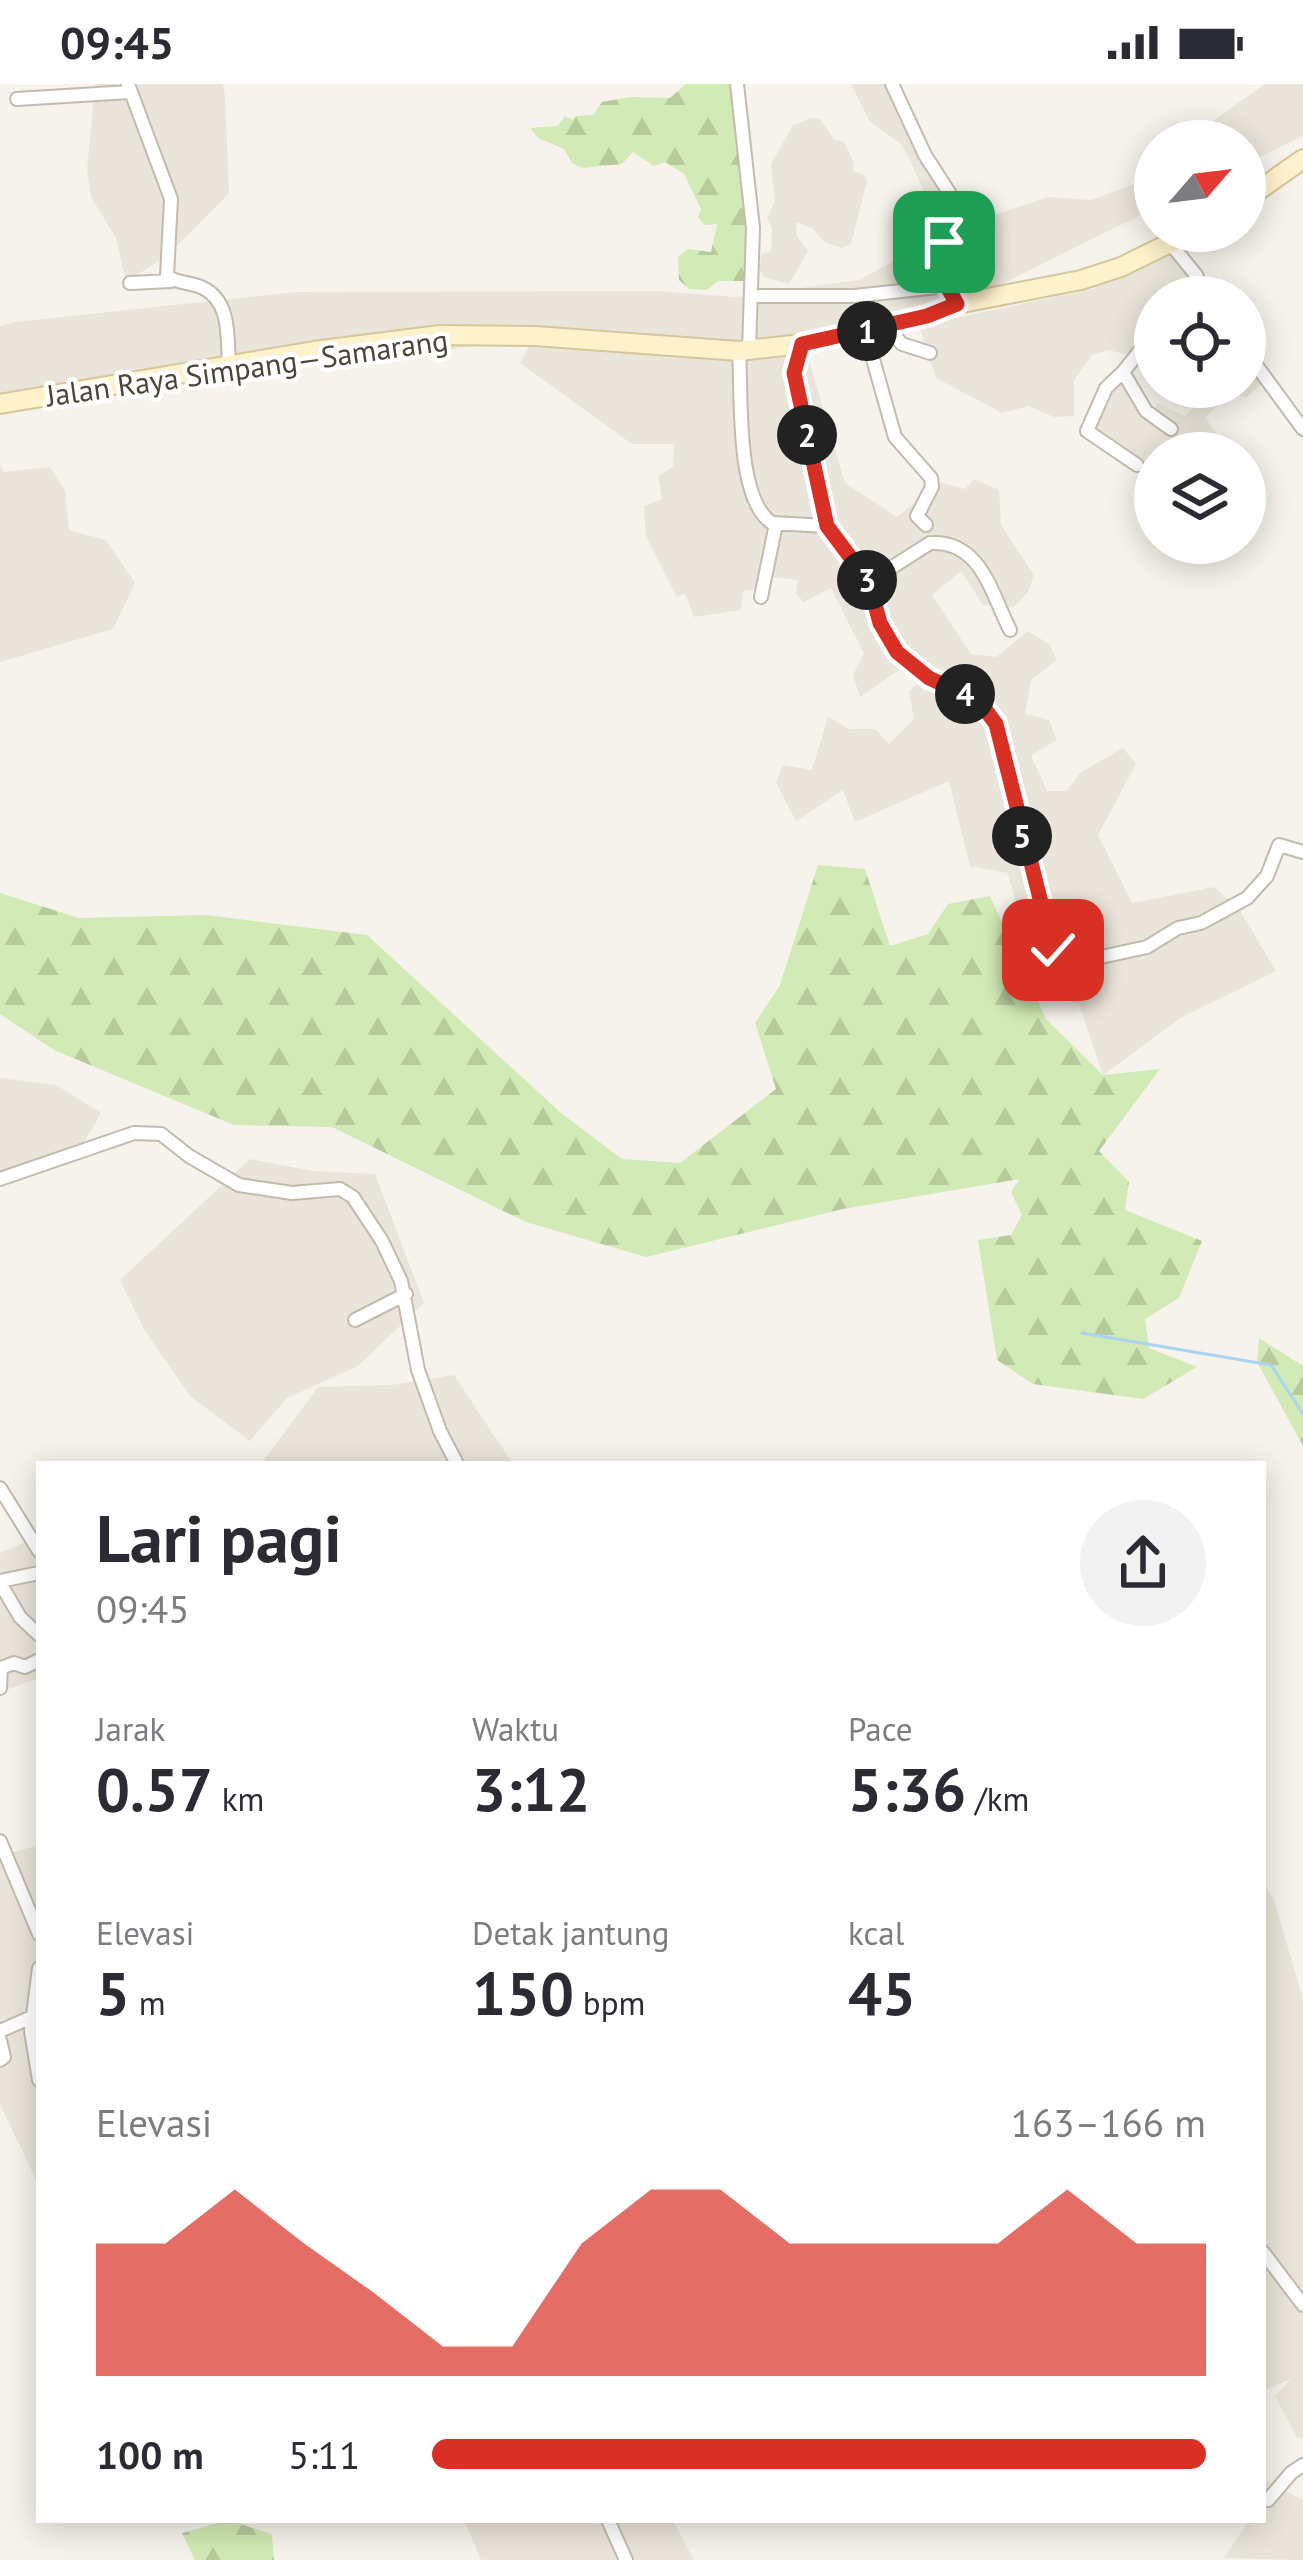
<!DOCTYPE html>
<html lang="id">
<head>
<meta charset="utf-8">
<style>
	body { margin:0; font-family:"PT Sans",sans-serif; background:#f2f2f3; color:#2b2b33; height:100vh; display:flex; flex-direction:column; font-size:45px; white-space:nowrap }
	* { box-sizing:border-box; margin:0 }
	p { font-size:39px; color:#7c7c81 }
	.icon { flex:none; width:66px; height:66px; fill:none; stroke:currentColor; stroke-width:2; stroke-linecap:round; stroke-linejoin:round }
	.map { position:relative; flex:1; overflow:hidden }
	.panel { position:absolute; left:36px; top:1377px; width:1230px; height:1062px; display:flex; flex-direction:column; background:#fff; border-radius:0px; box-shadow:0 6px 30px #0003 }
	.panel>* { flex:none }
	.needle { width:78px; rotate:62deg }
	.tools { position:absolute; left:1134px; top:36px; display:grid; gap:24px }
	.tools a { display:grid; place-items:center; width:132px; height:132px; border-radius:50%; background:#fff; box-shadow:0 6px 30px #0003; font-size:60px }
	.pin { position:absolute; display:grid; place-items:center; width:102px; height:102px; color:#fff; margin:-51px; border-radius:24px; box-shadow:0 6px 18px #0006 }
	.km { position:absolute; width:60px; height:60px; margin:-30px; border-radius:50%; background:#222; color:#fff; font-size:33px; line-height:60px; text-align:center }
	.round { display:grid; place-items:center; flex:none; width:126px; height:126px; border-radius:63px; background:#f2f2f3 }
	.head { display:flex; align-items:center; justify-content:space-between; height:204px; padding:0 60px }
	h1 { font-size:66px; font-weight:800; line-height:90px }
	.figures { display:grid; grid-template-columns:repeat(3,1fr); gap:18px; height:204px; padding:12px 60px }
	.figures div { display:grid; align-content:center }
	.figures b { font-size:60px; font-weight:800 }
	.figures small { font-size:33px; font-weight:400 }
	.figures p { font-size:33px }
	.chart { height:336px; padding:24px 60px }
	.chart p { display:flex; justify-content:space-between }
	.chart svg { width:100%; height:216px; margin-top:12px; fill:#d93025; opacity:.7 }
	ul { padding:0 60px; list-style:none; font-size:39px }
	li { display:grid; grid-template-columns:192px 144px 1fr; align-items:center; height:90px }
	li i { height:30px; border-radius:15px; background:#d93025 }
	.status { display:flex; justify-content:space-between; align-items:center; height:84px; padding:0 60px; background:#fff; direction:ltr }
	.status svg { height:33px; fill:currentColor }
	.map>svg:first-child { display:block }
	.residential { fill:#eae5da }
	.forest { fill:url(#forest-firs) }
	.lines { fill:none; stroke-linecap:round; stroke-linejoin:round }
	.stream { stroke:#a9d4f2; stroke-width:3 }
	.minor-casing { stroke:#c2bbae; stroke-width:16 }
	.secondary-casing { stroke:#d6c79b; stroke-width:22 }
	.minor { stroke:#fff; stroke-width:12 }
	.secondary { stroke:#fff3cd; stroke-width:18 }
	.route-casing { stroke:#fff; stroke-width:24 }
	.route { stroke:#d93025; stroke-width:15 }
	.labels { text-anchor:middle; dominant-baseline:central; stroke-width:9; stroke-linejoin:round; paint-order:stroke }
	.street-label { font-size:30px; fill:#4b4439; stroke:#fff }
</style>
</head>
<body>
<div class="status"><b>09:45</b><svg viewBox="0 0 49 12"><path d="M0 12V9h3v3zM5 12V6h3v6zM10 12V3h3v9zM15 12V0h3v12zM26 1h20v11H26zM47 4h2v5h-2z"/></svg></div>
<div class="map">
<svg width="1303" height="2476" viewBox="0 0 1303 2476">
	<defs>
		<pattern id="forest-firs" width="22" height="20" patternUnits="userSpaceOnUse" patternTransform="scale(3)"><rect width="22" height="20" fill="#d2eab5"/><path d="M5 1l3.5 6h-7zM16 11l3.5 6h-7z" fill="#b6ca9c"/></pattern>
	</defs>
	<rect width="100%" height="100%" fill="#f6f3ec"/>
	<path class="residential" d="M95,0H223L225,12L229,109L168,171L126,198L116,154L91,113L87,86Z
		M851,0H887L947,102L953,145L1048,113L1091,116L1155,92V124L915,243L807,270L845,399L897,433L939,398L965,405L974,395L999,406L1001,441L1034,491L1028,508L1014,523L983,521L961,487L932,511L971,570L996,573L1028,547L1049,560L1057,576L1031,596L1025,630L1049,636L1057,656L1031,671L1047,707H1067L1080,689L1123,664L1136,680L1098,751L1132,819L1214,803L1239,825L1276,887L1182,933L1103,991L1079,920L1038,907L1008,789L970,782L949,697L855,738L843,706L796,737L776,698L783,681L812,686L828,633L849,645H875L889,660L914,635L909,608L917,600L911,592L899,586L860,613L853,591L864,569L831,504L804,518L796,510L798,496L760,491L757,505L743,507L741,526L694,533L685,510L677,513L646,453L644,422L662,415L658,392L673,383L674,360H632L520,279L533,255L0,321V242L15,238L297,208L658,207L736,213L859,196L944,149L923,157L928,116L909,74L901,60L870,38Z
		M1265,0H1303V52L1245,80V57H1220L1213,37Z
		M812,34L820,35L834,55L844,58L854,79L853,87L864,91L867,97L851,160L842,164L824,158L813,145L796,138L797,152L808,167L790,199L780,198L764,193L760,187L761,170L771,167L772,145L767,134L775,117L771,80L793,41Z
		M1172,167L1194,196L1179,213H1155V240L1129,271L1108,266L1092,271L1074,296V332L1054,333L1028,322L1002,329L936,294L919,242L1092,205Z
		M1245,273L1264,296L1262,300L1245,314L1234,308L1205,333L1216,349L1197,369H1155V401L1141,390L1143,377L1093,343L1119,298L1154,339L1173,348L1177,343L1155,328L1157,319L1185,332L1204,314L1195,303H1245Z
		M0,381L4,388L50,383L65,407L69,446L106,456L135,499L113,545L0,578Z
		M0,994L56,1001L101,1029L79,1067L0,1094Z
		M250,1075L312,1087L375,1090L424,1219L358,1282L287,1314L250,1357L190,1312L145,1247L120,1196Z
		M454,1291L513,1380H261L318,1303L391,1301Z
		M31,1455L39,1462V1594L0,1608V1469Z
		M39,1761V2102L0,2020V1772Z
		M1263,1798L1274,1816L1303,1915V2353L1297,2354L1275,2312L1291,2295L1263,2307Z
		M1263,2395L1303,2416V2476L1224,2474L1249,2436H1263Z
		M464,2436H673L694,2476H481Z"/>
	<path class="forest" d="M686,0H734L747,111L750,197H718L707,206L689,205L679,196L678,173L688,165L711,168L717,140L705,141L698,133L701,125L684,90L665,78L654,82L633,68L622,80L582,84L572,79L564,65L538,54L530,44L558,42L565,32L573,36L576,32L593,31L602,18L630,13L670,14Z
		M818,781L865,785L890,862L928,850L948,820L990,812L1046,935L1103,991L1160,985L1099,1067L1129,1098L1125,1126L1202,1157L1179,1214L1145,1235L1149,1264L1197,1283L1143,1315L1033,1300L997,1276L978,1156L1011,1151L1022,1131L1011,1108L1020,1095L843,1125L646,1173L526,1138L332,1043L234,1041L54,966L0,930V809L79,834L207,831L367,851L561,1029L622,1075L680,1079L776,1005L755,939L780,901Z
		M1259,1254L1303,1282V1362L1257,1278Z
		M228,2436L272,2450L274,2476H195L182,2449Z"/>
	<g class="lines">
		<path class="stream" d="M1082,1249L1271,1281L1303,1330"/>
		<g class="minor-casing">
			<path id="minor" d="M128,0L171,115L167,192C178,200 191,198 203,204C232,218 227,256 229,283
				M737,0L753,144L749,267
				M892,0L925,71L952,113L955,130L943,165L941,192L957,220
				M17,15L130,8
				M1170,159L1196,191L1206,213
				M130,199L171,197
				M754,212H855L947,202
				M1187,213L1201,198
				M886,242L902,260L930,269
				M865,247L895,353L931,394L932,403L917,432L926,441
				M1155,248L1123,288L1146,327L1171,345
				M801,260L794,289L827,442
				M1245,266L1303,345
				M739,267C742,310 735,415 772,439L827,442L869,498L880,539L897,568L929,594L978,617L996,640L1053,865L1066,869L1080,865L1092,875L1147,863L1178,844L1201,839L1247,814L1267,792L1279,761L1303,768
				M1123,288L1106,304L1087,347L1137,381
				M869,498L930,459C981,456 991,509 1010,546
				M761,513L776,440
				M0,1095L134,1049L161,1050L189,1072L239,1101L292,1109L340,1105L353,1113L382,1157L401,1197L418,1286L440,1347L457,1380
				M355,1236L406,1210
				M0,1404L39,1467
				M0,1497L39,1489
				M0,1499L20,1533L39,1551
				M0,1604L1,1584L14,1579L25,1583L39,1576
				M0,1757L39,1850
				M39,1884L31,1947L39,1996
				M0,1947L34,1932
				M0,1956L4,1973L0,1976
				M1263,2168L1303,2221
				M1268,2416L1291,2389L1303,2381
				M608,2436L626,2476"/>
		</g>
		<g class="secondary-casing">
			<path id="secondary" d="M1245,116L1303,75
				M0,320L314,267L440,251L535,252L739,267L801,260L927,232L957,220L1081,196L1121,183L1194,147"/>
		</g>
		<use href="#minor" class="minor"/>
		<use href="#secondary" class="secondary"/>
	</g>
	<g class="lines">
		<g class="route-casing">
			<path id="route" d="M944,158L941,192L957,220L927,232L802,260L794,289L827,442L869,498L880,539L897,568L929,594L979,617L996,640L1053,866"/>
		</g>
		<use href="#route" class="route"/>
	</g>
	<g class="labels">
		<g class="street-label">
			<text transform="translate(247 283) rotate(-8)">Jalan Raya Simpang—Samarang</text>
		</g>
	</g>
</svg>
<div class="tools">
<a><svg class="needle" viewBox="-14 -14 28 28"><path d="M0-13l5 13h-10z" fill="#e53935"/><path d="M0 13l5-13h-10z" fill="#7c7c81"/></svg></a>
<a><svg class="icon" aria-label="locate" viewBox="0 0 24 24"><circle cx="12" cy="12" r="6"/><path d="M12 2v4M12 18v4M2 12h4M18 12h4"/></svg></a>
<a><svg class="icon" aria-label="layers" viewBox="0 0 24 24"><path d="M12 4l9 5-9 5-9-5zM3 14l9 5 9-5"/></svg></a>
</div>
<div class="pin" style="left:944px;top:158px;background:#1e9e55"><svg class="icon" aria-label="arrive" viewBox="0 0 24 24"><path d="M6 21V4h12l-3 4 3 4H6"/></svg></div>
<div class="pin" style="left:1053px;top:866px;background:#d93025"><svg class="icon" aria-label="check" viewBox="0 0 24 24"><path d="M5 12l5 5 9-10"/></svg></div>
<b class="km" style="left:867px;top:247px">1</b>
<b class="km" style="left:807px;top:351px">2</b>
<b class="km" style="left:867px;top:496px">3</b>
<b class="km" style="left:965px;top:610px">4</b>
<b class="km" style="left:1022px;top:752px">5</b>
<section class="panel">
<div class="head"><div><h1>Lari pagi</h1><p>09:45</p></div><a class="round"><svg class="icon" aria-label="share" viewBox="0 0 24 24"><path d="M12 15V3M7 8l5-5 5 5M5 13v7h14v-7"/></svg></a></div>
<div class="figures">
<div><p>Jarak</p><b>0.57<small> km</small></b></div>
<div><p>Waktu</p><b>3:12</b></div>
<div><p>Pace</p><b>5:36<small> /km</small></b></div>
</div>
<div class="figures">
<div><p>Elevasi</p><b>5<small> m</small></b></div>
<div><p>Detak jantung</p><b>150<small> bpm</small></b></div>
<div><p>kcal</p><b>45</b></div>
</div>
<div class="chart"><p><span>Elevasi</span>163–166 m</p>
<svg viewBox="0 0 160 44" preserveAspectRatio="none"><path d="M0 44V17L10 17L20 6L30 17L40 27L50 38L60 38L70 17L80 6L90 6L100 17L110 17L120 17L130 17L140 6L150 17L160 17V44z"/></svg>
</div>
<ul>
<li><b>100 m</b>5:11<i style="width:100%"></i></li>
</ul>
</section>
</div>
</body>
</html>
